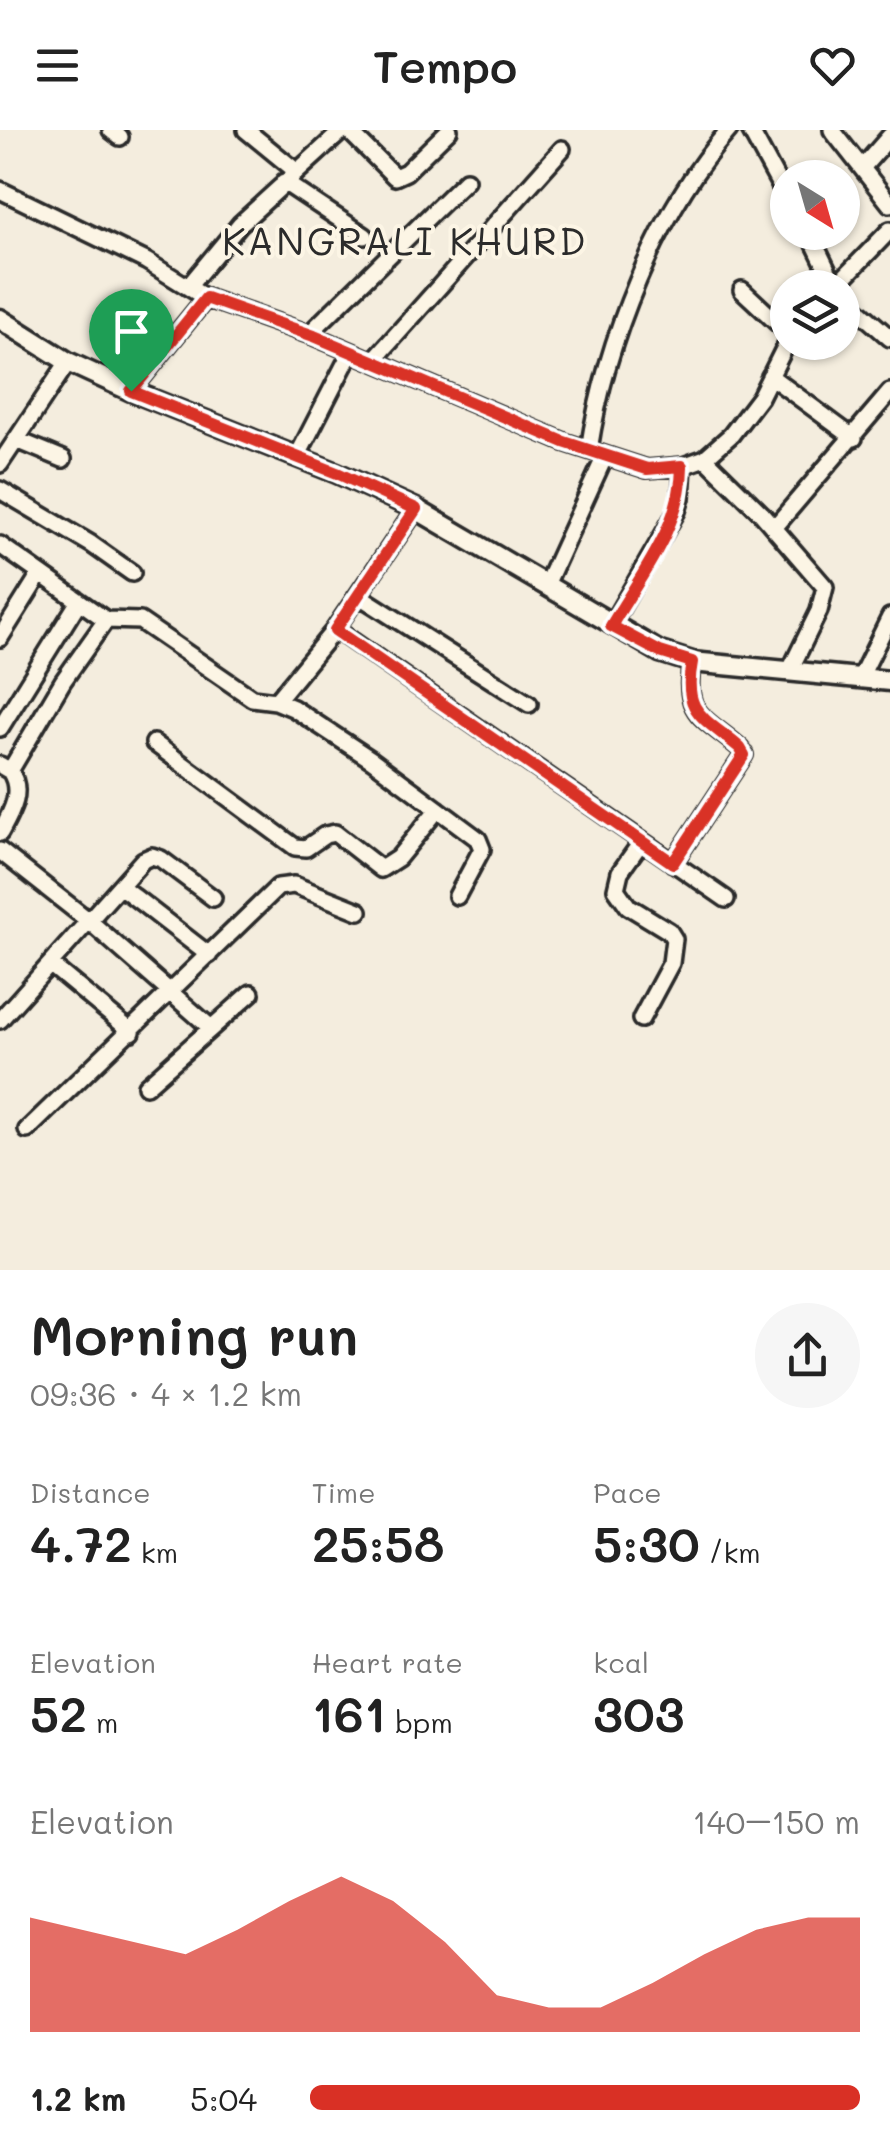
<!DOCTYPE html>
<html lang="en">
<head>
<meta charset="utf-8">
<style>
	body { margin:0; font-family:Mali,sans-serif; background:#f6f6f6; color:#222; height:100vh; display:flex; flex-direction:column; font-size:38px; white-space:nowrap }
	* { box-sizing:border-box; margin:0 }
	p { font-size:32px; color:#767676 }
	.icon { flex:none; width:55px; height:55px; fill:none; stroke:currentColor; stroke-width:2; stroke-linecap:round; stroke-linejoin:round }
	.map { position:relative; height:1140px; overflow:hidden }
	.side { display:flex; flex-direction:column; background:#fff; flex:1 }
	.side>* { flex:none }
	.needle { width:65px; rotate:143deg }
	.fabs { position:absolute; left:770px; top:30px; display:grid; gap:20px }
	.fabs a { display:grid; place-items:center; width:90px; height:90px; border-radius:50%; background:#fff; box-shadow:0 2px 8px #0004; font-size:50px }
	.pin { position:absolute; display:grid; place-items:center; width:85px; height:85px; color:#fff; margin:-102px -42px; border-radius:50% 50% 50% 0; rotate:-45deg; box-shadow:0 0 10px #0007 }
	.pin .icon { rotate:45deg }
	.round { display:grid; place-items:center; flex:none; width:105px; height:105px; border-radius:52px; background:#f6f6f6 }
	.headline { display:flex; align-items:center; justify-content:space-between; height:170px; padding:0 30px }
	h1 { font-size:55px; font-weight:600; line-height:75px }
	.figures { display:grid; grid-template-columns:repeat(3,1fr); gap:15px; height:170px; padding:10px 30px }
	.figures div { display:grid; align-content:center }
	.figures b { font-size:50px; font-weight:600 }
	.figures small { font-size:28px; font-weight:400 }
	.figures p { font-size:28px }
	.chart { height:280px; padding:20px 30px }
	.chart p { display:flex; justify-content:space-between }
	.chart svg { width:100%; height:180px; margin-top:10px; fill:#d93025; opacity:.7 }
	ul { padding:0 30px; list-style:none; font-size:32px }
	li { display:grid; grid-template-columns:160px 120px 1fr; align-items:center; height:75px }
	li i { height:25px; border-radius:12px; background:#d93025 }
	header { display:flex; justify-content:space-between; align-items:center; height:130px; padding:0 30px; background:#fff; font-size:45px; font-weight:600 }
	.map>svg:first-child { display:block }
	.lines { fill:none; stroke-linecap:round; stroke-linejoin:round }
	.minor-casing { stroke:#2b2b2b; stroke-width:22 }
	.major-casing { stroke:#2b2b2b; stroke-width:25 }
	.minor { stroke:#fcf5e5; stroke-width:15 }
	.major { stroke:#fcf5e5; stroke-width:18 }
	.route-casing { stroke:#fff; stroke-width:20 }
	.route { stroke:#d93025; stroke-width:12 }
	.labels { text-anchor:middle; dominant-baseline:central; stroke-width:8; stroke-linejoin:round; paint-order:stroke }
	.quarter-label { font-size:38px; letter-spacing:2.5px; fill:#2b2b2b; stroke:#fcf5e5 }
</style>
</head>
<body>
<header><svg class="icon" aria-label="menu" viewBox="0 0 24 24"><path d="M4 6h16M4 12h16M4 18h16"/></svg>Tempo<svg class="icon" aria-label="heart" viewBox="0 0 24 24"><path d="M12 20l-8-8c-3-5 5-10 8-4 3-6 11-1 8 4z"/></svg></header>
<div class="map">
<svg width="890" height="1140" viewBox="0 0 890 1140">
	<rect width="100%" height="100%" fill="#f4edde"/>
	<filter id="ink" filterUnits="userSpaceOnUse"><feTurbulence type="fractalNoise" baseFrequency=".01" numOctaves="2"/><feDisplacementMap in="SourceGraphic" scale="20" xChannelSelector="R" yChannelSelector="G"/><feConvolveMatrix kernelMatrix="1 2 1 2 8 2 1 2 1" color-interpolation-filters="sRGB"/></filter>
	<g filter="url(#ink)">
		<g class="lines">
			<g class="minor-casing">
				<path id="minor" d="M111,0L120,7
					M246,0L296,41
					M348,0L395,47L406,42L449,0
					M750,0L788,70
					M832,0L890,74
					M862,38L890,6
					M284,52L365,106
					M0,60L146,131L206,168L314,206L564,312L647,339L683,336L705,328L731,305L760,267L788,211
					M809,102L836,158
					M188,157L240,94L343,0
					M834,158L890,100
					M742,160L788,203
					M842,166L890,208
					M309,204L466,50
					M373,231L562,19
					M770,246L854,308
					M131,261L206,168
					M17,310L63,329
					M589,320C605,214 657,80 729,0
					M297,327L351,222
					M705,328L761,383L825,457L819,481L789,542
					M0,334L68,232
					M0,360L91,414L132,443
					M774,398L890,262
					M0,415L106,490L140,491L252,568L276,571L293,578L372,630L478,709L482,719L457,766
					M546,455L605,326
					M358,465L529,574
					M611,495L677,381L681,368L683,336
					M335,499L726,769
					M0,508L40,444
					M860,548L890,487
					M276,571L335,499L416,379
					M0,598L79,471
					M154,613L295,717L306,718L325,705L335,703L381,739L398,728L438,679
					M0,635L10,641C24,662 11,683 0,703
					M10,641L63,551L106,490
					M0,721L89,791L211,898
					M673,733L744,625L740,618C704,587 682,585 692,532
					M120,756L209,825
					M51,835L132,902
					M641,889L671,833L674,809L669,801L628,776L616,759L620,742L642,711
					M0,890L143,730L152,726L161,729L213,768
					M146,956L251,863
					M27,1000L278,757L294,755L359,781"/>
			</g>
			<g class="major-casing">
				<path id="major" d="M0,189L68,232L131,261L337,343L416,379L660,522L692,532L890,551"/>
			</g>
			<use href="#minor" class="minor"/>
			<use href="#major" class="major"/>
		</g>
	</g>
	<g class="lines" filter="url(#ink)">
		<g class="route-casing">
			<path id="route" d="M206,168L314,206L564,312L647,339L682,336C682,395 640,446 611,496L660,522L692,532C682,584 704,587 740,618L744,625L673,733L335,500L416,379L337,343L131,261Z"/>
		</g>
		<use href="#route" class="route"/>
	</g>
	<g class="labels">
		<g class="quarter-label">
			<text x="405" y="110">KANGRALI KHURD</text>
		</g>
	</g>
</svg>
<div class="fabs">
<a><svg class="needle" viewBox="-14 -14 28 28"><path d="M0-13l5 13h-10z" fill="#e53935"/><path d="M0 13l5-13h-10z" fill="#767676"/></svg></a>
<a><svg class="icon" aria-label="layers" viewBox="0 0 24 24"><path d="M12 4l9 5-9 5-9-5zM3 14l9 5 9-5"/></svg></a>
</div>
<div class="pin" style="left:131px;top:261px;background:#1e9e55"><svg class="icon" aria-label="arrive" viewBox="0 0 24 24"><path d="M6 21V4h12l-3 4 3 4H6"/></svg></div>
</div>
<section class="side">
<div class="headline"><div><h1>Morning run</h1><p>09:36 · 4 × 1.2 km</p></div><a class="round"><svg class="icon" aria-label="share" viewBox="0 0 24 24"><path d="M12 15V3M7 8l5-5 5 5M5 13v7h14v-7"/></svg></a></div>
<div class="figures">
<div><p>Distance</p><b>4.72<small> km</small></b></div>
<div><p>Time</p><b>25:58</b></div>
<div><p>Pace</p><b>5:30<small> /km</small></b></div>
</div>
<div class="figures">
<div><p>Elevation</p><b>52<small> m</small></b></div>
<div><p>Heart rate</p><b>161<small> bpm</small></b></div>
<div><p>kcal</p><b>303</b></div>
</div>
<div class="chart"><p><span>Elevation</span>140–150 m</p>
<svg viewBox="0 0 160 44" preserveAspectRatio="none"><path d="M0 44V16L10 19L20 22L30 25L40 19L50 12L60 6L70 12L80 22L90 35L100 38L110 38L120 32L130 25L140 19L150 16L160 16V44z"/></svg>
</div>
<ul>
<li><b>1.2 km</b>5:04<i style="width:100%"></i></li>
</ul>
</section>
</body>
</html>
